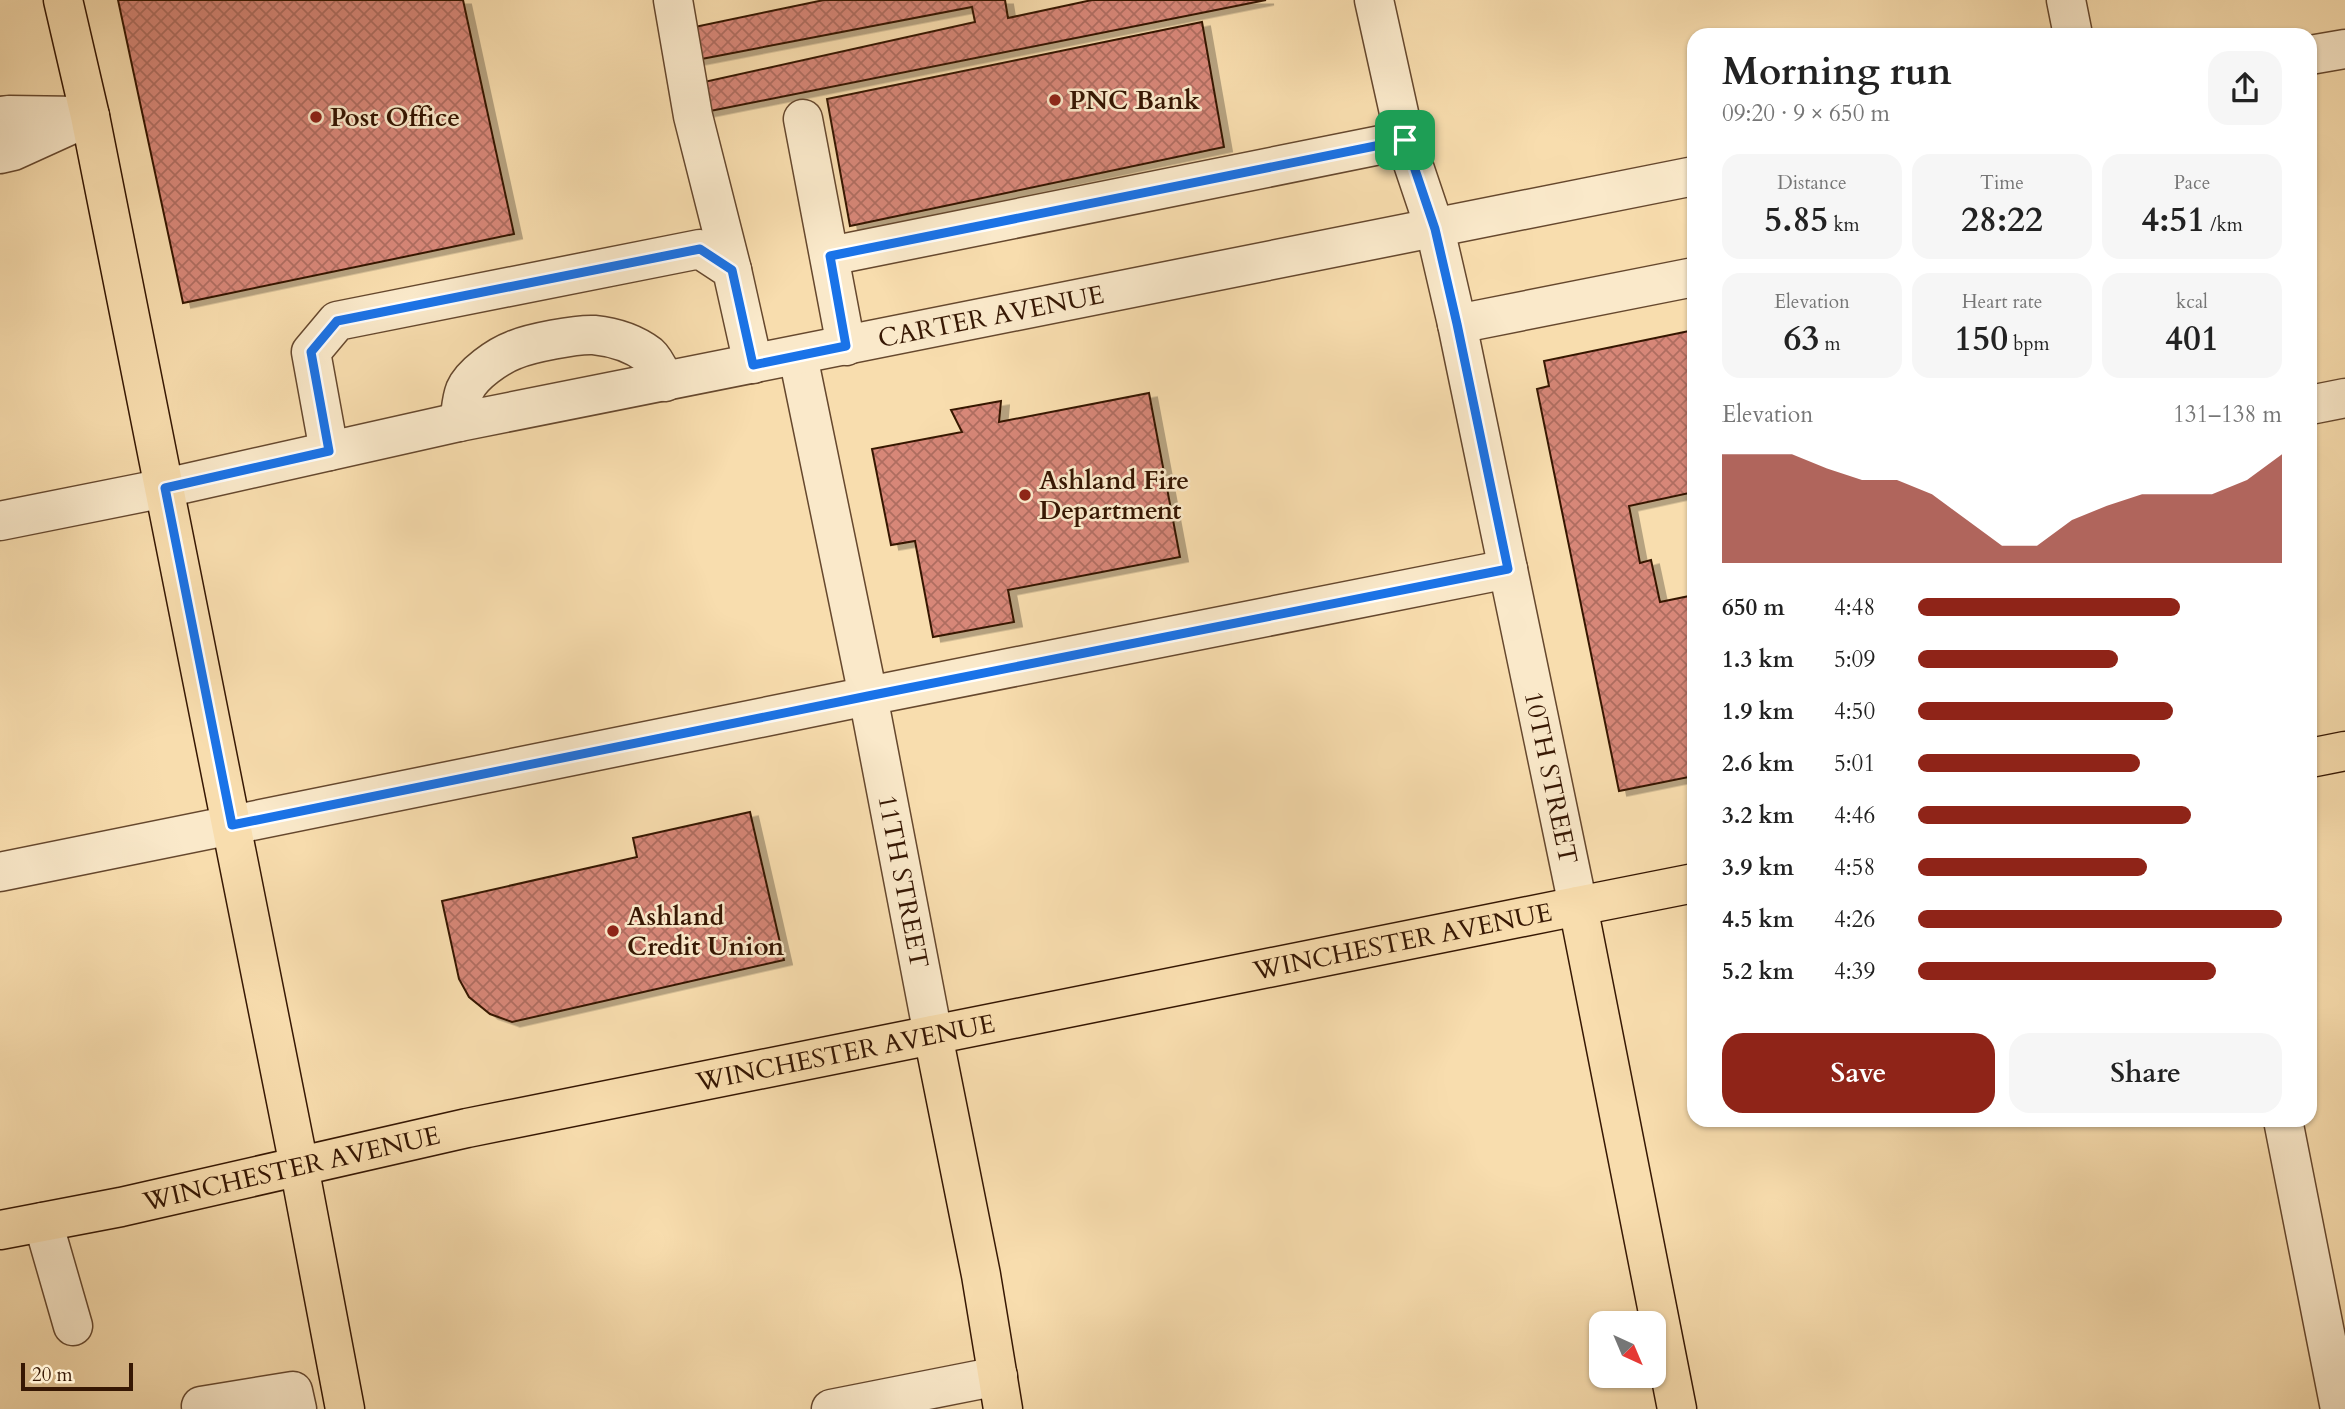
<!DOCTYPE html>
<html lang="en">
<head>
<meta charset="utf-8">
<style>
	body { margin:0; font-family:Cardo,serif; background:#f6f6f6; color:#222; height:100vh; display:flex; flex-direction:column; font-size:26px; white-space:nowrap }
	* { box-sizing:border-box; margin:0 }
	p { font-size:23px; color:#767676 }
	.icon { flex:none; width:38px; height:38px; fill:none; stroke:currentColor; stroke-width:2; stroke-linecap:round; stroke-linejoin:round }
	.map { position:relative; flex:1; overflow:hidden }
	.panel { position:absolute; left:1687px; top:28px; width:630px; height:1099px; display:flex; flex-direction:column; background:#fff; border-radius:21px; box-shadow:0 2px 5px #0004 }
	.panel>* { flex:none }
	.needle { width:46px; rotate:136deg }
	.controls { position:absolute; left:1589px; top:1311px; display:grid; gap:14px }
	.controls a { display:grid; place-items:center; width:77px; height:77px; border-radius:14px; background:#fff; box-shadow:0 2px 5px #0004; font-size:35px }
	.scale { position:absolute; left:21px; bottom:18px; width:112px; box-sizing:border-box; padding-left:7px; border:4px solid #361703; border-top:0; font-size:19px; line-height:24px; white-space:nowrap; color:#361703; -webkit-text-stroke:5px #fae9ca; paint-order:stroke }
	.pin { position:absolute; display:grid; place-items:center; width:60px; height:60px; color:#fff; margin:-30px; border-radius:14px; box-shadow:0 4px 10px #0006 }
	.round { display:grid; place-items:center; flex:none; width:74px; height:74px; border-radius:21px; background:#f6f6f6 }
	.head { display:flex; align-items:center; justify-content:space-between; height:119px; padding:0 35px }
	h1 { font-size:38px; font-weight:700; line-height:52px }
	.stats { display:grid; grid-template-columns:repeat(3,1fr); gap:10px; height:119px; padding:7px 35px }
	.stats div { display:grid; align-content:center; border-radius:18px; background:#f6f6f6; text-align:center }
	.stats b { font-size:35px; font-weight:700 }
	.stats small { font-size:19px; font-weight:400 }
	.stats p { font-size:19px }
	.chart { height:196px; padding:14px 35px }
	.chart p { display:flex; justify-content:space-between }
	.chart svg { width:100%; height:126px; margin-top:7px; fill:#8f2418; opacity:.7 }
	.action { display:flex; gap:14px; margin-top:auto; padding:14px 35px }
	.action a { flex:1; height:80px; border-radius:21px; background:#8f2418; color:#fff; font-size:28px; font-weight:700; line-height:80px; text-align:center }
	.action a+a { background:#f6f6f6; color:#222 }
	ul { padding:0 35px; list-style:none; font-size:23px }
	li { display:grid; grid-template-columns:112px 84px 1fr; align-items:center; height:52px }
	li i { height:18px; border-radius:9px; background:#8f2418 }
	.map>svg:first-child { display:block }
	.building { fill:url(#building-cross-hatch); stroke:#361703; stroke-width:2; filter:url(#shadow) }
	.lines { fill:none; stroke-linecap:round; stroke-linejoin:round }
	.minor-casing { stroke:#66482e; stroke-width:41 }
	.major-casing { stroke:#361703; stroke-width:41 }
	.highway-casing { stroke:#361703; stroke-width:41 }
	.minor { stroke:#fae9ca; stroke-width:38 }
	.major { stroke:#f8ddae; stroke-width:38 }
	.highway { stroke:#f8ddae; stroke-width:38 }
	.route-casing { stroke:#fff; stroke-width:14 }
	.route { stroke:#1a73e8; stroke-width:9 }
	.poi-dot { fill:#8f2418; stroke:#fae9ca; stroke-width:2.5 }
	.labels { text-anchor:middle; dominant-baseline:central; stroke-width:5; stroke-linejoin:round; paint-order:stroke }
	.poi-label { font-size:26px; font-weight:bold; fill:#361703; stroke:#fae9ca; text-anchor:start }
	.street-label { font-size:26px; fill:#361703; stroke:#fae9ca }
</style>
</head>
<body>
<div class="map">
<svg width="2345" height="1409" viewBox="0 0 2345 1409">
	<defs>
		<pattern id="building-cross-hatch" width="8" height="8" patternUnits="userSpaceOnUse" patternTransform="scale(1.75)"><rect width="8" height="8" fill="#d78778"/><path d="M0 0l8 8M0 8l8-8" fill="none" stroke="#af6d60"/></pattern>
		<filter id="shadow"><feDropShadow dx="8" dy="4.5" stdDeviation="0" flood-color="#0004"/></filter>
	</defs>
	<rect width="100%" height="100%" fill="#f8ddae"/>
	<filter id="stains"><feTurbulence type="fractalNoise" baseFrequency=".00286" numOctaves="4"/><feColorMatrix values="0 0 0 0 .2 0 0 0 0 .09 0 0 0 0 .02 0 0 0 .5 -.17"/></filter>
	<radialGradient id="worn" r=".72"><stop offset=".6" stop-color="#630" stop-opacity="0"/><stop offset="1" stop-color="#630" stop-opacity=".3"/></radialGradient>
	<path class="building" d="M118,0H463L514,234L183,303Z
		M824,0H1005L1008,18L1092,0H1266L695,114V84L975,22L972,7L691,61L685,29Z
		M1202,22L1224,147L850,226L827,99Z
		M1694,330V492L1629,506L1640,563L1651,560L1660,602L1694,595V776L1619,791L1537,389L1549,386L1544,361Z
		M1149,393L1180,557L1008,590L1014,622L933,637L915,541L891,545L872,449L962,432L951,410L1001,401L999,422Z
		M750,812L784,960L512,1022L490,1014L469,997L459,979L442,901L637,857L633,838Z"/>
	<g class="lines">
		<g class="minor-casing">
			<g id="minor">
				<path d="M673,0L693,116L732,270"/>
				<path id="s1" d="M1374,0L1405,140L1435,229L1457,324L1578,906"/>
				<path d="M2066,0L2073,35"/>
				<path d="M2310,55L2345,49"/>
				<path d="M0,116L9,115L81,116"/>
				<path d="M803,119L846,346"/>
				<path d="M0,154L13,151L90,116"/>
				<path d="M830,256L1405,140"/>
				<path d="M1457,324L1694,277"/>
				<path id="s2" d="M798,356L868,696L933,1035"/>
				<path d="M2310,405L2345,398"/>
				<path d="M459,422C461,412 461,400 465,390C472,374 498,356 514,350C530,343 577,334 594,335C613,337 633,343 649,355C656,361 661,374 665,382"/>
				<path d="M329,451L311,352L337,321L700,249L732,270L753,364"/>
				<path id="s3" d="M0,521L165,488L459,422L1694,176"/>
				<path d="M0,872L868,696L1508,569"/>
				<path d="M2283,1120L2340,1409"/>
				<path d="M43,1222L73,1326"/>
				<path d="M201,1406L293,1391L297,1409"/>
				<path d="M831,1409L998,1376"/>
			</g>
		</g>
		<g class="major-casing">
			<path id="major" d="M63,0L90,116L299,1166
				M2310,758L2345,751
				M1578,906L1694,883"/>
		</g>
		<g class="highway-casing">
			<g id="highway">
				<path d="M933,1035L981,1275L1003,1409"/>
				<path d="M299,1166L345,1409"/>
				<path id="s4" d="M0,1230L121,1207L467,1128L1578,906L1677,1409"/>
			</g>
		</g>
		<use href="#minor" class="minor"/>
		<use href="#major" class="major"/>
		<use href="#highway" class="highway"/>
	</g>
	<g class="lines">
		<g class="route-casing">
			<path id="route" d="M1405,140L1435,229L1457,324L1508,569L868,696L232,825L165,488L329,451L311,352L337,321L700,249L732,270L753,365L846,346L830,256Z"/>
		</g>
		<use href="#route" class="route"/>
	</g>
	<g class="poi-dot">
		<circle cx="1055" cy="100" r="7"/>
		<circle cx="316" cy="117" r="7"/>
		<circle cx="1025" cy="495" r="7"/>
		<circle cx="613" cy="931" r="7"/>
	</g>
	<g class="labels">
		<g class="poi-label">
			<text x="1069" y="100">PNC Bank</text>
			<text x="330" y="117">Post Office</text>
			<text x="1039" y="480">Ashland Fire<tspan x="1039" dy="30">Department</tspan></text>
			<text x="627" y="916">Ashland<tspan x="627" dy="30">Credit Union</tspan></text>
		</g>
		<g class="street-label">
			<text stroke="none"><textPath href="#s3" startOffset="1012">CARTER AVENUE</textPath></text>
			<text stroke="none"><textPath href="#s1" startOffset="798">10TH STREET</textPath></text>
			<text stroke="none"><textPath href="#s2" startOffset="536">11TH STREET</textPath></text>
			<text stroke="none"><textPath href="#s4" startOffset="1432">WINCHESTER AVENUE</textPath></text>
			<text stroke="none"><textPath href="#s4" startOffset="864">WINCHESTER AVENUE</textPath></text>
			<text stroke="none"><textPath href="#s4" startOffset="298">WINCHESTER AVENUE</textPath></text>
		</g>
	</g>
	<rect width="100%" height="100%" filter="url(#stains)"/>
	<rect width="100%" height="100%" fill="url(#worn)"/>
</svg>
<div class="controls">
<a><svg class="needle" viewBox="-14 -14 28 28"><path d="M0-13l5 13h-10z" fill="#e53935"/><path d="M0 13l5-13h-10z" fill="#767676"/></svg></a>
</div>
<div class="scale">20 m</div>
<div class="pin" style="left:1405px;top:140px;background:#1e9e55"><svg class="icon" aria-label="arrive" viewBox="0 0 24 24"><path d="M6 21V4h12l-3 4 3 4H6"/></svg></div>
<section class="panel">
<div class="head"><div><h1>Morning run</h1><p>09:20 · 9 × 650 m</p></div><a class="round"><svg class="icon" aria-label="share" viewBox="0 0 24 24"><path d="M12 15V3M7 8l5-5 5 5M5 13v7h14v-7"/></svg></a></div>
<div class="stats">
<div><p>Distance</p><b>5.85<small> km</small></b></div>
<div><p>Time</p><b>28:22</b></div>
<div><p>Pace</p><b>4:51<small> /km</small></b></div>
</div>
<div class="stats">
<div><p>Elevation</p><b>63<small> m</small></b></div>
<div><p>Heart rate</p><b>150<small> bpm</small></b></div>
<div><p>kcal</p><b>401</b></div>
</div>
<div class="chart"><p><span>Elevation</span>131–138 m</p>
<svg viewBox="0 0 160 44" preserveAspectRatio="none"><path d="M0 44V6L10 6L20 6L30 11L40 15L50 15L60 20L70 29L80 38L90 38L100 29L110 24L120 20L130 20L140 20L150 15L160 6V44z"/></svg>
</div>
<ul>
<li><b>650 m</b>4:48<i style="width:72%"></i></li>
<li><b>1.3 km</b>5:09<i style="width:55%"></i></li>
<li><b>1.9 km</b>4:50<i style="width:70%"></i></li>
<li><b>2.6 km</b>5:01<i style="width:61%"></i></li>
<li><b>3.2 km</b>4:46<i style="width:75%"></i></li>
<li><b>3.9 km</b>4:58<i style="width:63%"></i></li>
<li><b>4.5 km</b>4:26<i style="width:100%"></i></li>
<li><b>5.2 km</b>4:39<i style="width:82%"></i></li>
</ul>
<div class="action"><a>Save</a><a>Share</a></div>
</section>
</div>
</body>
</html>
